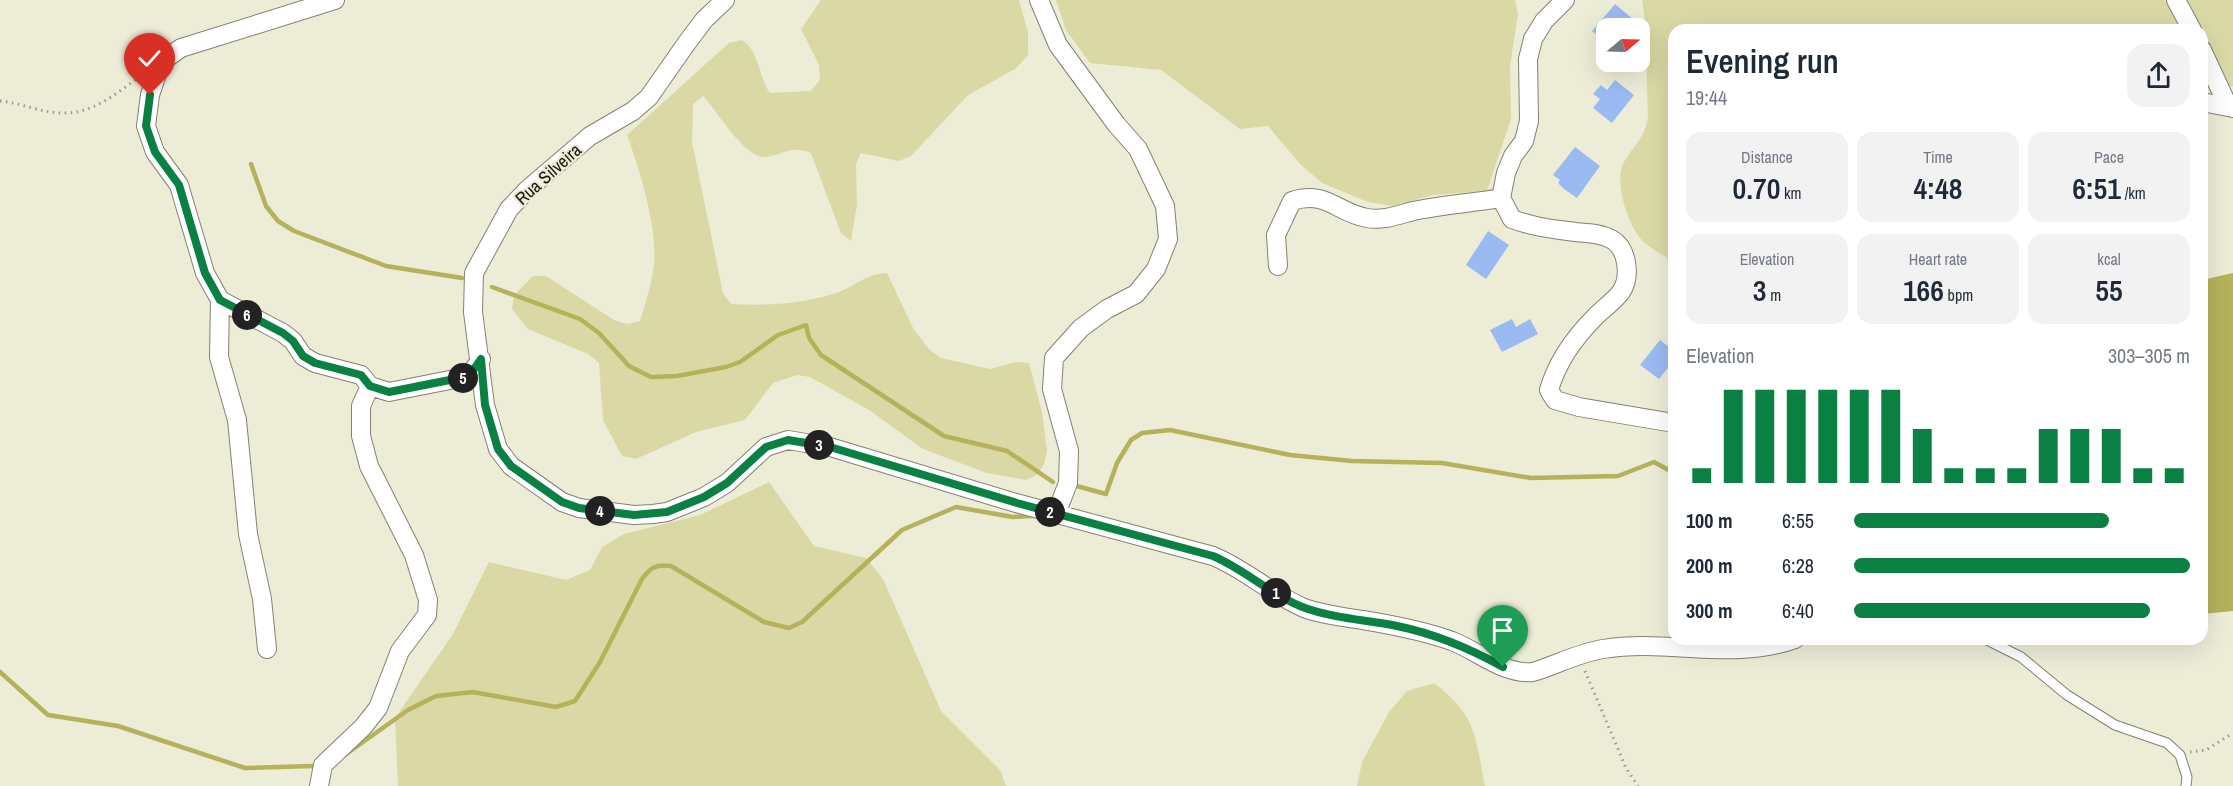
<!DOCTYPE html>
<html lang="en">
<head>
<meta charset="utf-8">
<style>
	body { margin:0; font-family:"Archivo Narrow",sans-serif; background:#f2f2f3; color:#1f2937; height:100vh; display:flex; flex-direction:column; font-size:22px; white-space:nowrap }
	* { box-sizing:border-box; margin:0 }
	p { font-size:20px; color:#747a83 }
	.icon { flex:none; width:33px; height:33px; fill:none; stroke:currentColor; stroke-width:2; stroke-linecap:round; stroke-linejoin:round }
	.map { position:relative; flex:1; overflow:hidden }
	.side { position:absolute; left:1668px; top:24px; width:540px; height:621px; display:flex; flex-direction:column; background:#fff; border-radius:18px; box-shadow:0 6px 24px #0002 }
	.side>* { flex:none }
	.needle { width:39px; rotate:71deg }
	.controls { position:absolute; left:1596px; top:18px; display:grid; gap:12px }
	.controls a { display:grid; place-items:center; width:54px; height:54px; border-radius:12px; background:#fff; box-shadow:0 6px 24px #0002; font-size:30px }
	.pin { position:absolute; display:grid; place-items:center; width:51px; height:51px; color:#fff; margin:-62px -26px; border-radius:50% 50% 50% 0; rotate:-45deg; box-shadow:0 0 6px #0007 }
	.pin .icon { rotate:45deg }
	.km { position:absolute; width:30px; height:30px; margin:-15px; border-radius:50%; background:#222; color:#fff; font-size:16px; line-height:30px; text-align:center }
	.round { display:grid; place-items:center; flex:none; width:63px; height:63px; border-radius:18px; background:#f2f2f3 }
	.summary { display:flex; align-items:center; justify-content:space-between; height:102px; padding:0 18px }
	h1 { font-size:33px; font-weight:600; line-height:45px }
	.metrics { display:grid; grid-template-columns:repeat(3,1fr); gap:9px; height:102px; padding:6px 18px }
	.metrics div { display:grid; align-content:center; border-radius:15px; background:#f2f2f3; text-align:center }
	.metrics b { font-size:30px; font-weight:600 }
	.metrics small { font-size:16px; font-weight:400 }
	.metrics p { font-size:16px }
	.chart { height:168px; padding:12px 18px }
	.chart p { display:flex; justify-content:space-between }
	.chart svg { width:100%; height:108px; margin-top:6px; stroke:#0b8043; stroke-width:6 }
	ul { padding:0 18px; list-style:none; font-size:20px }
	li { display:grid; grid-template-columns:96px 72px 1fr; align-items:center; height:45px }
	li i { height:15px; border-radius:8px; background:#0b8043 }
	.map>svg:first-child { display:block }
	.green { fill:#dad9a6 }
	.water { fill:#b5b25b }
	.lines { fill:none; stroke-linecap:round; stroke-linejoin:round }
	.stream { stroke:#b5b25b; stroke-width:4.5 }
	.building { fill:#9bbaf2 }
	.service-casing { stroke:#82826f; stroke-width:11 }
	.minor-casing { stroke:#82826f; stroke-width:20 }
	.path { stroke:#9b9b8b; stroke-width:3; stroke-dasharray:1.5 4.5; stroke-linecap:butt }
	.service { stroke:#fff; stroke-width:9 }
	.minor { stroke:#fff; stroke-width:18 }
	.route-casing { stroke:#fff; stroke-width:12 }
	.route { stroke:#0b8043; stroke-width:8 }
	.labels { text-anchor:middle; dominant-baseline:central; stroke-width:4.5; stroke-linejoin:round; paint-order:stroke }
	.street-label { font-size:18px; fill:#181810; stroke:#ececd7 }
</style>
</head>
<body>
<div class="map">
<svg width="2233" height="786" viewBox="0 0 2233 786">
	<rect width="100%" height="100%" fill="#ececd7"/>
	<path class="green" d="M821,0H1019L1028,33V55L1015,69L968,95L911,156L899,161L861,153L856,164L857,204L851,241L841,233L811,153C793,145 784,154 766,157C745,160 717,110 703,96L693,104L692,142L723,293L731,304C766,306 802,304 836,293C856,286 865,274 887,273L914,330L930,350L941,358L990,369L1016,362L1029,363L1042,412L1047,451L1044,464L1037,475L1026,480L987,473L923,449L869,410L810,377L797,375L773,383L745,420L696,432L636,459L622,456L603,420L599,363L588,354L528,329L512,309L514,295L533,276H546L614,320L627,324L640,321C645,305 650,288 653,272C660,234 640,171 627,135L729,43L742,40C760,52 758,76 770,93L811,91L820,80L819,65L801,29Z
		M1056,0H1515L1518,14L1510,66L1511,119L1487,191L1433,195L1394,206L1368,202L1322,183L1300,164L1268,126L1240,129L1161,70L1090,63L1066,30Z
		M1642,0H2233V86L2202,87V30H1674V261C1665,256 1654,251 1646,244C1629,231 1613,182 1624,162C1634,145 1645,138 1648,117L1645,21Z
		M769,482L814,546L866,558L883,579L941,711L1000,770L1006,786H398L395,718L453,634L489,562L566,580L590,570L602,547L624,534L700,515Z
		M1434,683C1477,716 1475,736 1485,786H1357L1362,762L1389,712L1407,691Z"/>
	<path class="water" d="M2233,273V611L2202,614V280Z"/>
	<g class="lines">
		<path class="stream" d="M251,164L266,206L278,221L294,231L386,266L462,278
			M492,287L580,319L599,333L629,366L651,377L677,376L726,367L740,362L778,335L806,325L809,338L821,355L944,436L1007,451L1053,482
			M1073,485L1106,494L1117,463L1131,440L1142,433L1170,430L1290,455L1352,461L1442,463L1531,478L1618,476L1654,462L1674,473
			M0,672L48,715L118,726L245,768L313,766
			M342,757L408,710L436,696L473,692L556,707L575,701L600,662L642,579C651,567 656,564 671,566L764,622L789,628L802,622L902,530L956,507L1013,517L1034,516"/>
	</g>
	<path class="building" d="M1615,4L1634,20L1627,28H1606V43L1592,31Z
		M1615,80L1634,95L1612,123L1593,108L1600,99L1593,94L1601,85L1607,90Z
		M1575,147L1600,166L1577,198L1564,189L1558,183L1560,180L1553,175Z
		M1488,231L1509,245L1486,279L1466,265Z
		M1512,319L1516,327L1530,319L1538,334L1502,352L1490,330Z
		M1660,340L1674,351V360L1659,379L1640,365Z"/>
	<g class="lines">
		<g class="service-casing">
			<path id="service" d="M1985,639L2021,657L2067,695L2115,725L2167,743L2180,755L2187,777L2186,786"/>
		</g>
		<g class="minor-casing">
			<path id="minor" d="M335,0L181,48L161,62L150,95L146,126L155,152L179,185L205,273L220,300L283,333L293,341L303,356L315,363L361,375L370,386L389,392L465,377L472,372L481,359
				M725,0L704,20L686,44L649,97L633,111L590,136L528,189L509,209L474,273L473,312L485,405L498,449L511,466L562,502L579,508L634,515L653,514L667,512L704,497L727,483L766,447L788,440L830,447L1016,503L1213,556C1245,569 1271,594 1304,608C1323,615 1344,617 1363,620C1393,625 1424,631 1452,641C1478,651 1504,675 1533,672C1556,665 1578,653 1603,649C1668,638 1731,662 1795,639
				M1039,0L1058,45L1116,124L1138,149L1165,206L1168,239L1156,269L1136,294L1107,309L1081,328L1054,358L1052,389L1069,451L1068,483L1056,514
				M1565,0L1544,21L1533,39L1528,59L1529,121L1524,141L1513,156L1506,173L1501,198L1512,219C1533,227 1553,229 1575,232C1587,233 1600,233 1611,239C1628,248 1631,277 1621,292C1614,301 1603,309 1595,317C1574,338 1557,362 1549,390L1555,400L1579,407L1674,423
				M2176,0L2192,30
				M2202,50L2228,106
				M2202,102L2233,108
				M1278,266L1276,235L1292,201C1327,190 1337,213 1367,218C1383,221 1398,215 1413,211C1442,205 1472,203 1501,198
				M220,300L219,357L237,420L248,534L262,599L267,649
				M319,786L323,765L363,727L378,708L400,651L427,615L428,600L414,555L369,466L361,436V406L370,386"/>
		</g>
		<path class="path" d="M0,101C22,103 44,114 66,113C93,113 117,93 138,78
			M1585,671L1626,768L1638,786
			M2190,752L2206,750L2233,733"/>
		<use href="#service" class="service"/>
		<use href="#minor" class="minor"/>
	</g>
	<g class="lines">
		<g class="route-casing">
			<path id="route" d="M150,95L146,126L155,152L179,185L205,273L220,300L283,333L293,341L303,356L315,363L361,375L370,386L389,392L465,377L472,372L481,359L485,405L498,449L511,466L562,502L579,508L634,515L667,512L704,497L727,483L766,447L788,440L830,447L1017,503L1213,556C1246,570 1273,597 1308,609C1337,619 1368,620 1397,626C1436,634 1469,648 1503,667"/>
		</g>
		<use href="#route" class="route"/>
	</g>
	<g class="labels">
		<g class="street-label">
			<text transform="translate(548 174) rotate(-42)">Rua Silveira</text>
		</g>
	</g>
</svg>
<div class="controls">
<a><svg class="needle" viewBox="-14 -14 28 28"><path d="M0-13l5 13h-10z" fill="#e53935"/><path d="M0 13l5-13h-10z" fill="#747a83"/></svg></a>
</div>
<div class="pin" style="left:1503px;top:667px;background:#1e9e55"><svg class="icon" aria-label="arrive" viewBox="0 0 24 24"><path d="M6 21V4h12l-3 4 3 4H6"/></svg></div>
<div class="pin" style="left:150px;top:95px;background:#d93025"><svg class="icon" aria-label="check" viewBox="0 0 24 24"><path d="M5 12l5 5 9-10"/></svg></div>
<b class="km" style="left:1276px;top:593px">1</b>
<b class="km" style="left:1050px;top:512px">2</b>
<b class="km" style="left:819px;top:445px">3</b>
<b class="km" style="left:600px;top:511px">4</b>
<b class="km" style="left:463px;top:378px">5</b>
<b class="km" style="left:247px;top:315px">6</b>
<section class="side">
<div class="summary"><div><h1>Evening run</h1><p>19:44</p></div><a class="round"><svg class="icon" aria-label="share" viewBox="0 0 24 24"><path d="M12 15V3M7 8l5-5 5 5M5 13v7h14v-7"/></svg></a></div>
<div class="metrics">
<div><p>Distance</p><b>0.70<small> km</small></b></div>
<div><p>Time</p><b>4:48</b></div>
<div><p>Pace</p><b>6:51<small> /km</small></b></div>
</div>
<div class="metrics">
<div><p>Elevation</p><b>3<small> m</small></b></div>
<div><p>Heart rate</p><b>166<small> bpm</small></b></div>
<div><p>kcal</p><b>55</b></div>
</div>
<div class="chart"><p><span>Elevation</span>303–305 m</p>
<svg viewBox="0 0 160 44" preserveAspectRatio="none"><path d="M5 44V38M15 44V6M25 44V6M35 44V6M45 44V6M55 44V6M65 44V6M75 44V22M85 44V38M95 44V38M105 44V38M115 44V22M125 44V22M135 44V22M145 44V38M155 44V38"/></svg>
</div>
<ul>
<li><b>100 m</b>6:55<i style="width:76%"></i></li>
<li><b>200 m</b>6:28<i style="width:100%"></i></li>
<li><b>300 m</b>6:40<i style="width:88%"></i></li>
</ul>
</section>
</div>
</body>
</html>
